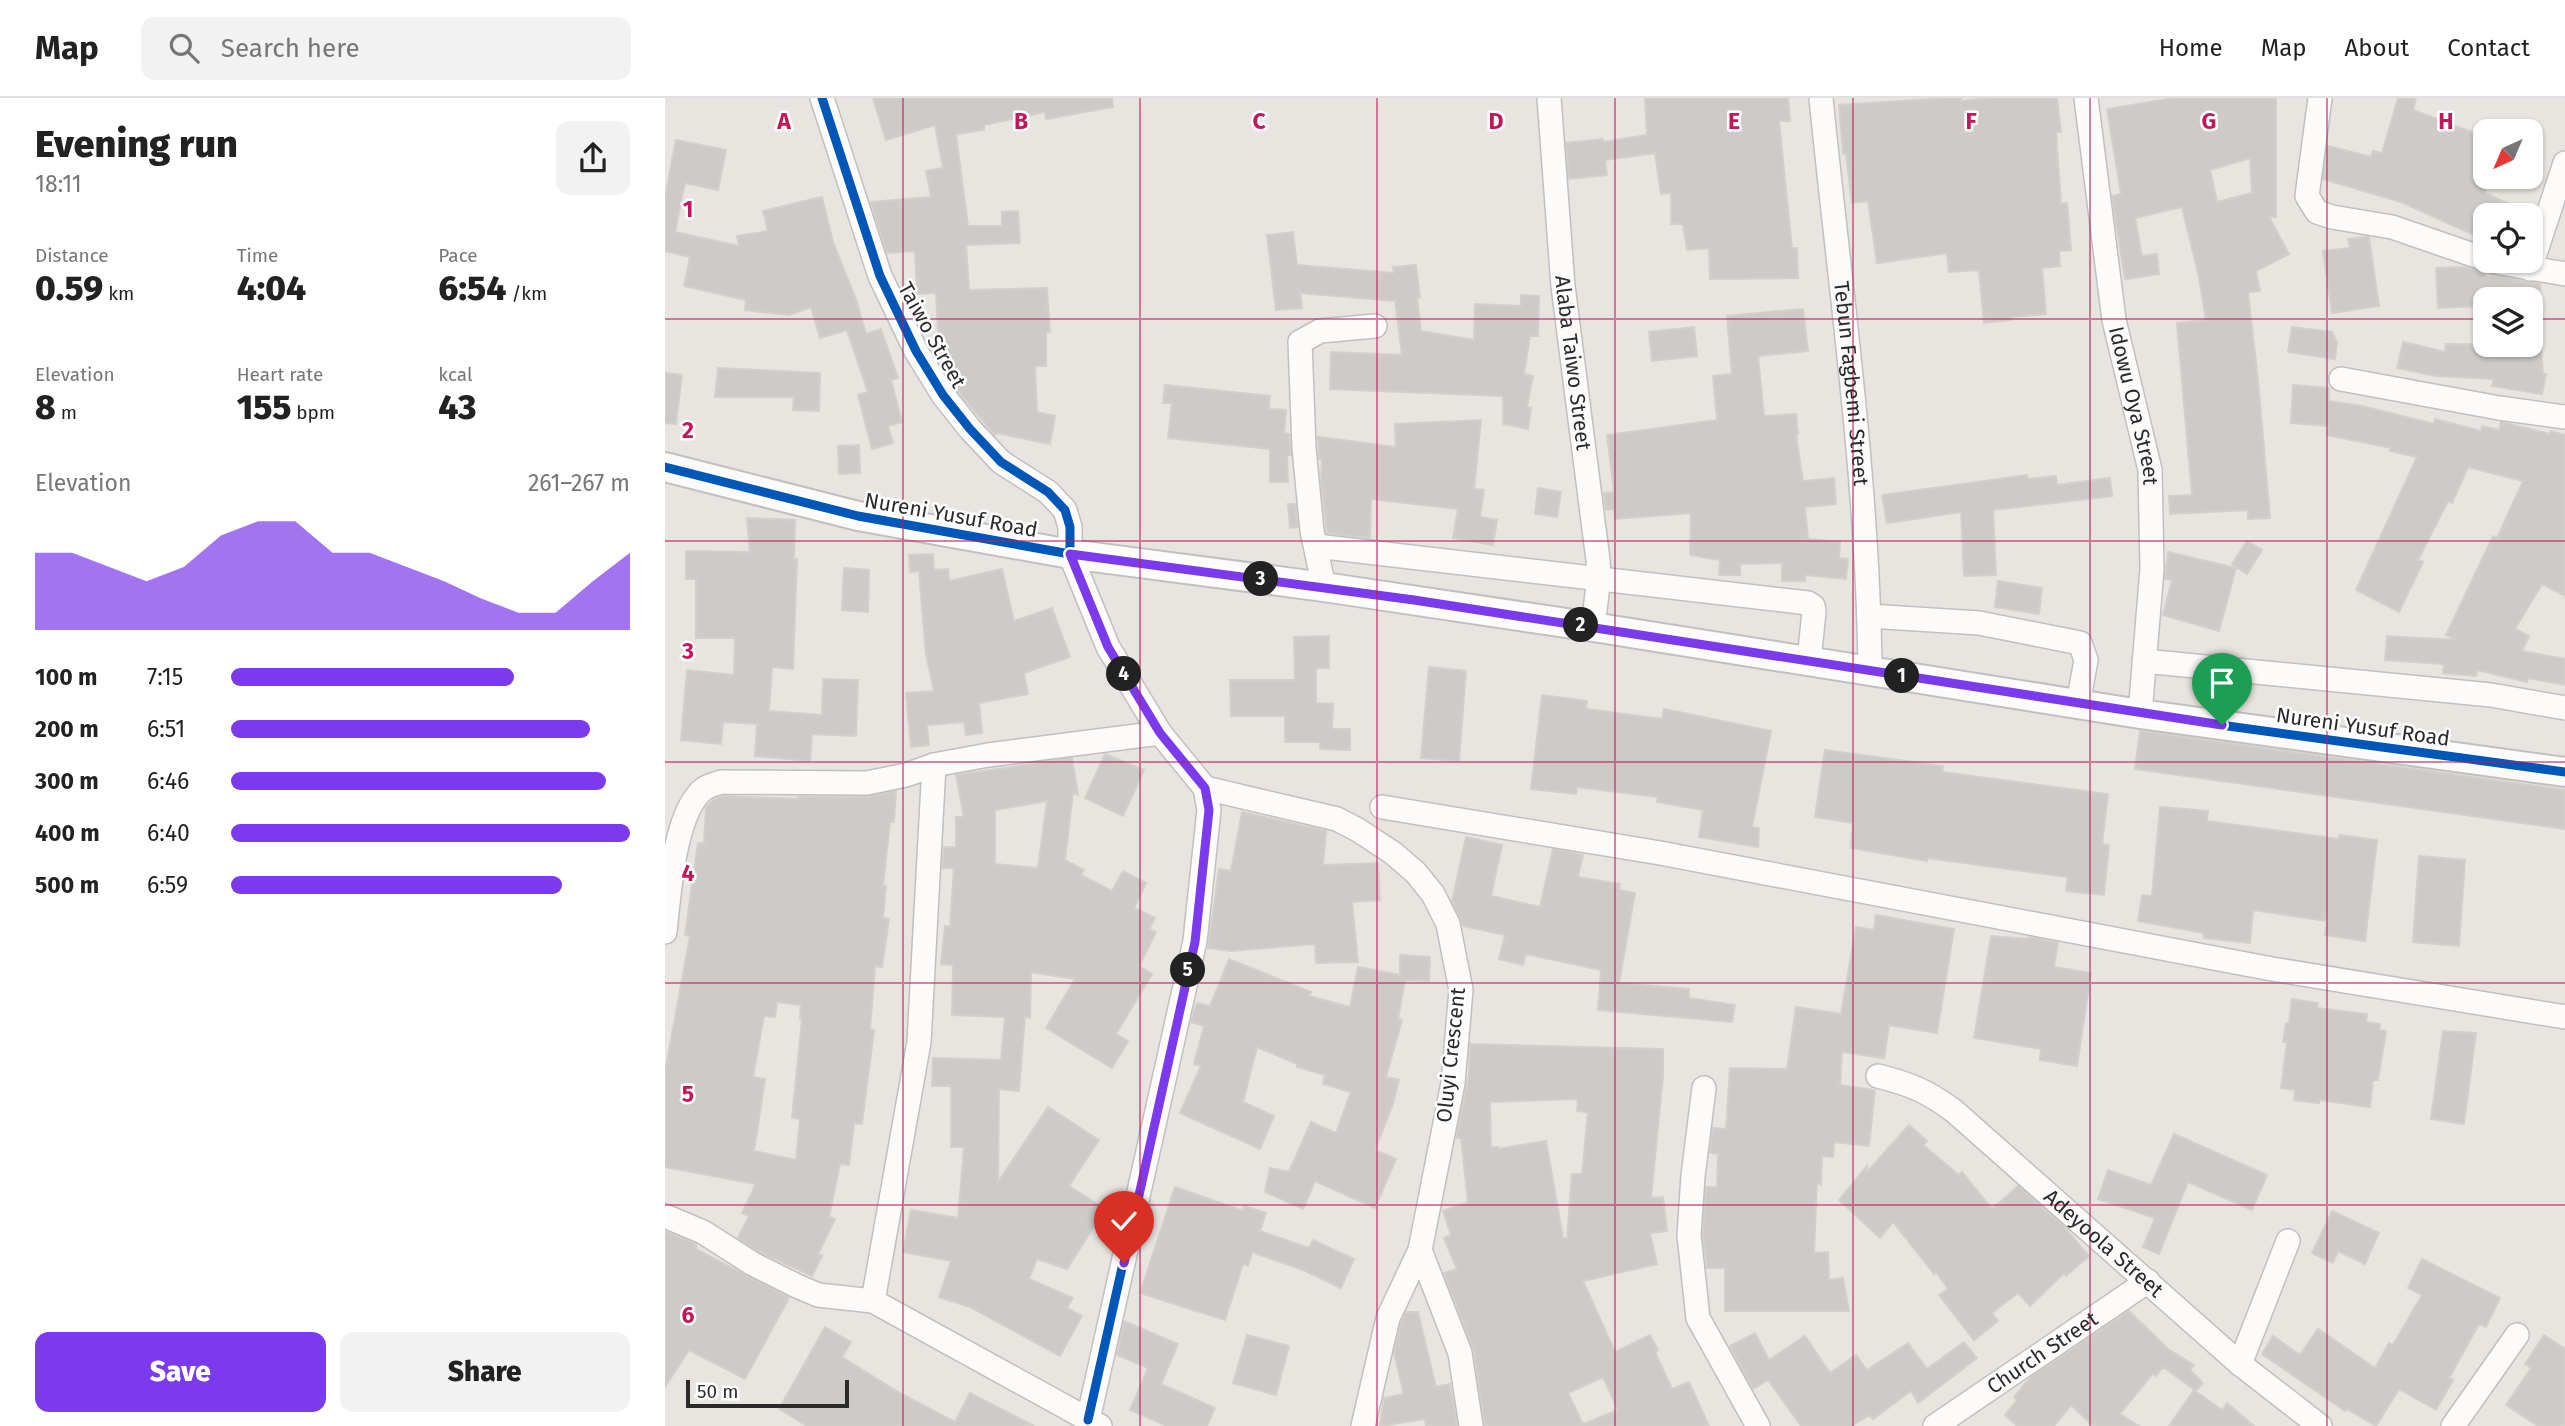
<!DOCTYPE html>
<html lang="en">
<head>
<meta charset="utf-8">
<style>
	body { margin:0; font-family:"Fira Sans",sans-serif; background:#f2f2f2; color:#222; height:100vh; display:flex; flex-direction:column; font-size:26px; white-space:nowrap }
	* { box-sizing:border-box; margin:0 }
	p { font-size:23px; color:#767676 }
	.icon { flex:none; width:38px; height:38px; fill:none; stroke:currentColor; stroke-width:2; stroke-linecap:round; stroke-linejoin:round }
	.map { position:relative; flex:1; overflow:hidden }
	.panel { display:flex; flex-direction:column; background:#fff; width:665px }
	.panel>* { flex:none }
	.needle { width:46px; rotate:224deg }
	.fabs { position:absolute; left:1808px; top:21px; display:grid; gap:14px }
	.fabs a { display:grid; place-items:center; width:70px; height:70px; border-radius:14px; background:#fff; box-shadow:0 2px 5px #0004; font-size:35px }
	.scale { position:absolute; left:21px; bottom:18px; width:163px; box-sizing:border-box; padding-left:7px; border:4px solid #2a2a2a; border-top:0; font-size:19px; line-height:24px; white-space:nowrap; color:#2a2a2a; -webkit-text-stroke:5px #fff; paint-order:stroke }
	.pin { position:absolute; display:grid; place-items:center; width:60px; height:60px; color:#fff; margin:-72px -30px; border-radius:50% 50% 50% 0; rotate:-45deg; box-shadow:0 0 7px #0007 }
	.pin .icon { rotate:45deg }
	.km { position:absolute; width:35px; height:35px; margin:-18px; border-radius:50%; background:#222; color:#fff; font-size:19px; line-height:35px; text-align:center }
	.round { display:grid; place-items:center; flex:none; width:74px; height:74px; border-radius:14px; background:#f2f2f2 }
	.headline { display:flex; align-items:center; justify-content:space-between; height:119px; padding:0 35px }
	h1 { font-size:38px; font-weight:800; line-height:52px }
	.figures { display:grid; grid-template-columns:repeat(3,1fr); gap:10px; height:119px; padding:7px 35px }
	.figures div { display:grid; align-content:center }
	.figures b { font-size:35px; font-weight:800 }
	.figures small { font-size:19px; font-weight:400 }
	.figures p { font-size:19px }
	.chart { height:196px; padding:14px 35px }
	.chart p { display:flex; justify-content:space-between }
	.chart svg { width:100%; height:126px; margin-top:7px; fill:#7c3aed; opacity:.7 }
	.primary-button { display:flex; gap:14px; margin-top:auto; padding:14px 35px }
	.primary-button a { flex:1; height:80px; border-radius:14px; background:#7c3aed; color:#fff; font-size:28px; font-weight:800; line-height:80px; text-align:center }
	.primary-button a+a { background:#f2f2f2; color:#222 }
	ul { padding:0 35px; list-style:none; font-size:23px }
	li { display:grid; grid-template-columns:112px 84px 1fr; align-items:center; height:52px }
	li i { height:18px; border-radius:9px; background:#7c3aed }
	header { display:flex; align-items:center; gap:42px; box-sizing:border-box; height:98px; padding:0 35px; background:#fff; border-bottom:2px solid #e0e0e0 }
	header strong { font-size:33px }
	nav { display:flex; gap:38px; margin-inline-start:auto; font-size:24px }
	.search { width:490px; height:63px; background:#f2f2f2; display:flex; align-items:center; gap:18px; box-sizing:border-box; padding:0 24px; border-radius:14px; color:#767676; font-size:26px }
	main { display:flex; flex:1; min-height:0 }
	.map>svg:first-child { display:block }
	.building { fill:#cdcac7; stroke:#d3d0cc; stroke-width:2; fill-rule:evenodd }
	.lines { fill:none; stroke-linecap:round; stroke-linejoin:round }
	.minor-casing { stroke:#c1c0c1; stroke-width:26 }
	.tertiary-casing { stroke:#c1c0c1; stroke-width:32 }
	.minor { stroke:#fcfbfa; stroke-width:23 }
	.tertiary { stroke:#fcfbfa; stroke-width:28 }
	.cycleway-casing { stroke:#fff; stroke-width:13 }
	.cycleway { stroke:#0057b8; stroke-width:9 }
	.route-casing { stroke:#fff; stroke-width:14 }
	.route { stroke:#7c3aed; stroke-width:9 }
	.grid { fill:none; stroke:#c2185b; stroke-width:2; stroke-opacity:0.55 }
	.labels { text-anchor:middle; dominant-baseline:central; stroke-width:5; stroke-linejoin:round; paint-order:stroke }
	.street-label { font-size:21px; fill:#2a2a2a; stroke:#fff }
	.grid-label { font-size:23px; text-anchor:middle; font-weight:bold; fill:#c2185b; stroke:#fff; stroke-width:5; stroke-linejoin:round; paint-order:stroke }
</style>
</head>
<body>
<header>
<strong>Map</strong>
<div class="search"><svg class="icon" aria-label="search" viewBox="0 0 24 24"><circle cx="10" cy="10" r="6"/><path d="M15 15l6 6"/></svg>Search here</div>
<nav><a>Home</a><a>Map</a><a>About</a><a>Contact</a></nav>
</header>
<main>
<section class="panel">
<div class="headline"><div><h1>Evening run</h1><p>18:11</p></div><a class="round"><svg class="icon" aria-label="share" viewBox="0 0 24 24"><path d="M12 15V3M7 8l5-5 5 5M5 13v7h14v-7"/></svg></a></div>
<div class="figures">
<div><p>Distance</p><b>0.59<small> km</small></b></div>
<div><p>Time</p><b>4:04</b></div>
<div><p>Pace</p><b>6:54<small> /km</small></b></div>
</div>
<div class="figures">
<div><p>Elevation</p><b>8<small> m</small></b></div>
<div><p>Heart rate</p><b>155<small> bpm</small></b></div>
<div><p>kcal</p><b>43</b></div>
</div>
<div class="chart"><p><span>Elevation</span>261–267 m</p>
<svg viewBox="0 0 160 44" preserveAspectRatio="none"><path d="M0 44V17L10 17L20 22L30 27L40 22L50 11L60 6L70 6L80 17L90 17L100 22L110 27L120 33L130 38L140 38L150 27L160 17V44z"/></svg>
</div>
<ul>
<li><b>100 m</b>7:15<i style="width:71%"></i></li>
<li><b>200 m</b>6:51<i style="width:90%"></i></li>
<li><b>300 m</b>6:46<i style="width:94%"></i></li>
<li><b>400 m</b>6:40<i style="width:100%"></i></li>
<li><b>500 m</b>6:59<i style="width:83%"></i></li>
</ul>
<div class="primary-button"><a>Save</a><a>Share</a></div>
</section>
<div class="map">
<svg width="1900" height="1328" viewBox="0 0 1900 1328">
	<rect width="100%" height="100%" fill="#e8e4e0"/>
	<path class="building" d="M208,0H447L448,9L381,21L380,14L319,27V32L291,36L303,128H337V114L353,113L355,145L301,147L304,192L382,190L385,234H381V268H370L372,314L390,318L385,346L332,335L330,337L289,289L267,253L274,252L271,195L252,196L250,153L222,155L206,104L266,99L261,73L278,70L270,27L221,42Z
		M980,0H1123L1125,23H1114L1127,150H1132L1133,180L1045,181L1044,150L1022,152L1018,126H1006V95L996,96L990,55L940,62L942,77L904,81L901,45L938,41V44L982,37Z
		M1282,0H1296V3L1324,0H1392L1396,34H1391L1396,106L1402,105L1406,152L1394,153L1395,168L1377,170L1381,216L1345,219L1346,222L1319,225L1314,172L1284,174L1282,155L1212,165L1203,103L1187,105L1181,56H1178L1174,7Z
		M1509,0H1611V119H1604L1624,156L1591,173L1595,193L1583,194L1593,282L1605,420L1583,421V412L1505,416L1504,398L1527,397L1512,225L1541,222L1534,179L1517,109L1470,120L1477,158L1492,156L1494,176L1460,181L1447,98L1456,96L1442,11ZM1585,60L1587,95L1552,104L1545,72Z
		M1733,0H1751L1748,12L1820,39V95L1842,105L1837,117H1820V142L1736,104L1658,81L1663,48L1706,59L1708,53L1717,55Z
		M11,42L61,52L53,92L20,85L10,134L74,148L72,138L103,133L98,113L157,99L168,144L192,204L201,236L216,231L233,280L226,282L237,324L223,328L228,345L207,351L193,297L203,294L182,232L155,240L146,209L124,217L80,212L81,202L19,188L25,159L0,153V99Z
		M628,134L632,167L729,175L728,169L751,167L755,200H752L756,233L809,242L810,206L856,208V197L874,198L873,238H865L859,276L868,278L862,309L866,310L863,331L838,326V298L665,291L666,254L737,257L730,203L635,195L637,210L611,212L602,137Z
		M1700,139H1704L1714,208L1667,215L1658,153L1685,150L1683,141Z
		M1800,169L1820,176V180L1837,179L1875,186L1876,201H1820V208L1773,210L1771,170Z
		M1138,211L1143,253L1093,258L1099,318L1131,316L1133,336L1131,337L1138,383L1169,380L1171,406L1140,409L1143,441L1175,444L1174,460L1183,461L1181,481L1140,477V483H1117V465L1075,466V477H1054L1055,462L1025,457L1026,415L950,421L949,411L941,412L939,395L949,394L942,337L1052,322L1048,278L1067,276L1062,218Z
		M1029,229L1032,258L987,263L984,234Z
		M1627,229L1667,234L1672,244L1670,261L1623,254Z
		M1738,244L1780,254L1781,246L1876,247L1878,276H1881L1877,296L1827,288L1829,281L1771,278L1732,270Z
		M53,270L155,275L154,313L128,312L129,299H50Z
		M0,275L17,277L11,326L0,325Z
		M500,287L605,298L604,311L621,312L619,335L624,336L626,357H622L623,384H605V351L503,340L507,305H498Z
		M1628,287L1664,290V303L1697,308L1769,326L1770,321L1816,333L1817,328L1834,332L1836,324L1885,336L1886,333L1900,337V498L1877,486L1850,531L1864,538L1857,553L1900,561V587L1863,580L1862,584L1812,572L1811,578L1778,575L1779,566L1720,562L1722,538L1792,542L1781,537L1828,438L1832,440L1858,383L1803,369L1787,405L1783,403L1753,462L1758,464L1734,514L1691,492L1752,359L1725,353L1726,350L1662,337L1664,328L1626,325Z
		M816,322L809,391L819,392L815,419L832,422L828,447L788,440L793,411L706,401L705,440L662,435L656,383L657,361H654L653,339L731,349L730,326Z
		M194,347L195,375L174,376L173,348Z
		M1362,377L1363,381L1391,378L1392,387L1445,380L1447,398L1328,412L1331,477L1299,478L1296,414L1222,425L1217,397Z
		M873,390L896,394L892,419L870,416Z
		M623,406H630L633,429L625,430Z
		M82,420L130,422L129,461H132L128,571L107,569L104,613L157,617L158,581L193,582L191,638L147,636L145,663L90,658L92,626L58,624L56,646L16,642L22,572L69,577L70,540H31V481H21V453L85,454Z
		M1582,443L1597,452L1582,476L1567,466Z
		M1503,454L1571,470L1554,533L1498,517L1507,482L1500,481Z
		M268,456L269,472L283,471L284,483L337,471L349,523L387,510L405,559L359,575L363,596L314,605L317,635L301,637L299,624L262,627L264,647L246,649L241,595L269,593L261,556L254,473L245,474L244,457Z
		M179,470L204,472L203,514L177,512Z
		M1333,483L1377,490L1374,516L1330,509Z
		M664,538V570H651V605L668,606L667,631H685V652L655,651V644H620V618H566L565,582H630L629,539Z
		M764,569L801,573L794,663L756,660Z
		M877,597L922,603L921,611L997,621L999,611L1106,633L1087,729L1094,730L1093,749L1034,739L1038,712L992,704L993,699L912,689L911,696L866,691Z
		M1475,633L1900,692V731L1470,671Z
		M1160,652L1278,668L1277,674L1443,696L1437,746L1444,747L1439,797L1401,793L1403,779L1262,760V763L1186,750L1188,725L1150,719Z
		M440,656L479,672L458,718L420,700Z
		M407,660L413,697L408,695L400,762L419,772L416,777L447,793L458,773L481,785L469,810L490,820L484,831L491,834L474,868L487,876L451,936L463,943L447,970L381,930L410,881L366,874L365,920L360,918L354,993L334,991L333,1084L383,1009L434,1042L404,1088L440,1111L402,1171L372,1161L364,1181L408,1200L402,1210L417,1218L395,1258L305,1209L274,1199L286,1163L238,1154L246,1112L293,1120L299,1049H286V988H267L268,960L336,962L340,919L287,917L288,867L276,866L280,828L285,829L289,770H277L279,749H291V719H299L291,677ZM382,703L373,770L330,766V712Z
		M231,693L229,724H225L218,788H221L218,820L224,821L217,869L210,868L205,931L209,932L197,1026L189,1025L184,1067L175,1066L164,1119L170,1121L153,1156L157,1158L147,1178L95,1154L73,1140L84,1118L77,1115L91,1086L0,1069V974L25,838L20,837L33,745L39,746L41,709L49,701L58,698L133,701V699H202ZM112,904L136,907L135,921H137L127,1020L135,1021L131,1062L89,1053L100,981L88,979L99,918L110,919Z
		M1495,709L1543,713L1542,723L1674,741V737L1712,742L1700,843L1660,837L1662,823L1588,812L1585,845L1539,840V835L1473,823L1477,797L1487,798Z
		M577,714L661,733L658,767L713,765L715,802L687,804L693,864L651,865L650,846L566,853L543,850L554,771L566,773Z
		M801,739L837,747L826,798L875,809L888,751L918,757L913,779L955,786L954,792L970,795L954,885L1024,891V900L1070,907L1067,924L933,912L936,872L861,856L858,867L834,861L840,837L798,828L787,803Z
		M1754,758L1800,762L1794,848L1748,844Z
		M1211,817L1289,831L1272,935L1224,927L1219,960L1177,954L1175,987L1210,992L1204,1048L1169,1044L1168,1059L1157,1058L1156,1087L1152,1084L1149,1155L1163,1154L1164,1182L1178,1180L1184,1213H1060V1170H1042L1038,1137L1041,1089H1052L1053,1056L1045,1055L1048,1030L1061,1031L1065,970L1122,971L1131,909L1176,916L1191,829L1209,832Z
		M1326,838L1363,841L1364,839L1393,845L1389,869L1426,875L1412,968L1375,962L1376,951L1309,940Z
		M735,857L765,859L764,883L740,882L733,921L737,922L721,979L734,982L728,1006L710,1052L731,1061L710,1110L650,1083L638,1111L600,1094L605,1070L624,1074L646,1024L671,1035L686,994L658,986L660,977L632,969V966L592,949L578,1004L609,1018L595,1051L515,1015L536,968L529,966L539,928L526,924L532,905L545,908L564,861L646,894L644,898L685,909L693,869L735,877Z
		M1627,901L1653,905L1652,910L1702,916L1701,924L1715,926L1714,932L1721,933L1713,982H1708L1705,1009L1654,1002V1005L1629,1002L1630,992L1616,990L1622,944H1618L1621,925H1624Z
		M1778,933L1811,935L1799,1026L1766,1021Z
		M805,946L998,951V978L986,1100L998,1099L1002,1133L985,1135L992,1166L918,1183L950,1254L985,1237L993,1252L990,1254L1007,1291L1024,1284L1044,1328H820L809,1253L779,1175L792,1171L779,1140L786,1137L778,1113L803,1104L796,1040H792V1037L804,976ZM913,1001L912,1013L923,1014L917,1076H907L902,1140H898L881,1043L833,1051V1049H826L825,1004ZM938,1279L953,1312L918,1326L903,1295Z
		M1244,1027L1262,1043L1258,1047L1294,1077L1297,1074L1327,1111L1353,1088L1398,1128L1424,1158L1401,1178L1399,1175L1365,1208L1353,1195L1327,1215L1333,1223L1309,1242L1274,1197L1283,1191L1272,1175L1269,1176L1228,1124L1215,1140L1174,1102L1202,1068L1201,1075Z
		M1509,1036L1602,1077L1587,1112L1523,1084L1494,1156L1478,1149L1490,1120L1433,1101L1443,1072L1486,1087Z
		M510,1089L578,1113L579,1108L601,1115L595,1133L644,1150L648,1142L689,1161L676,1190L638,1172L587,1154L583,1168L578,1166L560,1222L475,1195Z
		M1667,1113L1714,1135L1700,1166L1673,1153L1668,1165L1647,1155Z
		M0,1133L31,1146V1151L124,1200L80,1281L24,1252L0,1289Z
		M1757,1161L1835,1200L1821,1229L1814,1226L1784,1280L1788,1282L1771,1312L1734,1291L1711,1328L1682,1311L1680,1313L1597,1256L1608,1238L1635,1257L1653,1231L1710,1270L1724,1245L1728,1247L1757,1197L1743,1190Z
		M1464,1213L1503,1251L1529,1267L1525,1272L1538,1285L1531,1293L1498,1269L1491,1278L1488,1275L1455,1316L1474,1328H1428L1406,1307L1389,1328H1352L1340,1317L1352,1302L1349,1299L1366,1279Z
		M741,1214H753L771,1289L785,1286L792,1328H761L760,1321L715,1328L719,1300L739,1296L729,1255L736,1225Z
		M459,1223L513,1246L496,1286L550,1310L542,1328H502L465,1312L483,1270L452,1257Z
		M160,1229L186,1244L177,1259L233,1294L290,1324L305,1295L369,1328H142L114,1311Z
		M1090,1235L1104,1262L1140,1238L1165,1275L1191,1257L1202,1272L1243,1245L1262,1271L1299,1244L1312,1260L1253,1305L1246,1293L1208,1321L1205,1317L1186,1328H1136L1103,1282L1088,1291L1065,1248Z
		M582,1237L624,1248L611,1297L568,1285Z
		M1879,1237L1900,1251V1328H1873L1841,1307L1866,1270L1860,1266Z
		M1529,1292L1557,1312L1562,1305L1589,1328H1504Z"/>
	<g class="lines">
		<g class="minor-casing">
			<g id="minor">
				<path d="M157,0L215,178L251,253L278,297L305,331L336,364L383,394L400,412L405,429V456L443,549L495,635L540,690L544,712L530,843L423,1322"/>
				<path id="s1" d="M884,0L898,188L933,462L934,479L928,529"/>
				<path id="s2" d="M1156,0C1175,190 1203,381 1205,573"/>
				<path id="s3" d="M1421,0L1449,222L1485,372L1487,471L1475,616"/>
				<path d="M1655,0L1642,98L1652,114L1667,119L1727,129L1820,161"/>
				<path d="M1825,163L1900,176"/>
				<path d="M1865,171L1900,65"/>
				<path d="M1676,281L1834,310L1900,319"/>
				<path d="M651,448L1143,505L1148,508L1149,513L1144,563"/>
				<path d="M659,489L647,433L639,350L635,244L655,233L710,228"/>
				<path d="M1204,518L1314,525L1415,545L1421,562L1413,606"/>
				<path d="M1479,563L1826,597L1900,610"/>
				<path d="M540,690L672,721L693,732L728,755L751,775L768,796L783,826L796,892L788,985L755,1152L795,1255L806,1328"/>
				<path d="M717,709L995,755L1607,871L1900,919"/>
				<path d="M0,834C4,798 9,712 40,690C45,687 51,686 56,684L202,685L241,677L269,667L323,657L495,635"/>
				<path id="s4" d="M1213,978C1245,986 1262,993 1289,1013L1575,1266L1655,1328"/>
				<path d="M1039,990L1028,1078L1024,1137L1033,1220L1093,1328"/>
				<path d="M0,1118L38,1134L88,1166L132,1188L153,1197L208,1203L435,1328"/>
				<path d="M208,1203L254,944L269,667"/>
				<path d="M1575,1266L1623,1143"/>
				<path d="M698,1328L723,1220L755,1152"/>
				<path id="s5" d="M1270,1328L1483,1183"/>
				<path d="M1788,1328L1852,1237"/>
			</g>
		</g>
		<g class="tertiary-casing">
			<path id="tertiary" d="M0,369L193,418L405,456L659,489L928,529L1475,616L1900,674"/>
		</g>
		<use href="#minor" class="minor"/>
		<use href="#tertiary" class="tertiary"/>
		<g class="cycleway-casing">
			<path id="cycleway" d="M157,0L215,178L251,253L278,297L305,331L336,364L383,394L400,412L405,429V456L443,549L495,635L540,690L544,712L530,843L423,1322
				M0,369L193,418L405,456L659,489L928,529L1475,616L1900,674"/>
		</g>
		<use href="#cycleway" class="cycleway"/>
	</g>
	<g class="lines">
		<g class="route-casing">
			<path id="route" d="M459,1165L530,844L544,712L540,690L495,635L443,549L405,456L749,502L1557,627"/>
		</g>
		<use href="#route" class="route"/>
	</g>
	<path class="grid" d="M238,0V1328M475,0V1328M712,0V1328M950,0V1328M1188,0V1328M1425,0V1328M1662,0V1328M0,221H1820M1866,221H1900M0,443H1900M0,664H1900M0,885H1900M0,1107H1900"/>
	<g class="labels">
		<g class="street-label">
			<text transform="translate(267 237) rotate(61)">Taiwo Street</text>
			<text stroke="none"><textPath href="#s1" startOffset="266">Alaba Taiwo Street</textPath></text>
			<text stroke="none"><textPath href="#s2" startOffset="287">Tebun Fagbemi Street</textPath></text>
			<text stroke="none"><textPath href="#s3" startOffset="312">Idowu Oya Street</textPath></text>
			<text transform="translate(286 417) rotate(10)">Nureni Yusuf Road</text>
			<text transform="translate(1698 629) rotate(8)">Nureni Yusuf Road</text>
			<text transform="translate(786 957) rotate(-84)">Oluyi Crescent</text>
			<text stroke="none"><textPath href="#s4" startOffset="284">Adeyoola Street</textPath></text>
			<text stroke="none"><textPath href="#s5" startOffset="130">Church Street</textPath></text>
		</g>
	</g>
	<g class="grid-label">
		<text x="119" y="31">A</text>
		<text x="356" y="31">B</text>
		<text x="594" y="31">C</text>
		<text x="831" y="31">D</text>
		<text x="1069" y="31">E</text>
		<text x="1306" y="31">F</text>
		<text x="1544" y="31">G</text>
		<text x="1781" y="31">H</text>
		<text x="23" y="119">1</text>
		<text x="23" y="340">2</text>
		<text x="23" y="561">3</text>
		<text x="23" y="783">4</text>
		<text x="23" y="1004">5</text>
		<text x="23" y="1225">6</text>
	</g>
</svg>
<div class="fabs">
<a><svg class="needle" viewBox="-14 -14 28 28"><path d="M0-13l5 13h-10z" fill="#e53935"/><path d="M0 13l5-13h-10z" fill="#767676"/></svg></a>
<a><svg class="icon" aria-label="locate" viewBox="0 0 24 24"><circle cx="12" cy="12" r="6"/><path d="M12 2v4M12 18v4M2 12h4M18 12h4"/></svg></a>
<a><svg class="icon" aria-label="layers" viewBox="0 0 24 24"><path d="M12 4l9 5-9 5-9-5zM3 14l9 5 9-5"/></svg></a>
</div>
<div class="scale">50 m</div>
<div class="pin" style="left:1557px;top:627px;background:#1e9e55"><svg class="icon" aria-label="arrive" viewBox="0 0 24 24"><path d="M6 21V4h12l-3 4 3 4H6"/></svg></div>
<div class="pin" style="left:459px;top:1165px;background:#d93025"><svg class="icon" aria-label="check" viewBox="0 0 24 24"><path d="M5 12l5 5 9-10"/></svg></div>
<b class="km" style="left:1237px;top:578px">1</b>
<b class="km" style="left:916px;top:527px">2</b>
<b class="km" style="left:596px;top:481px">3</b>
<b class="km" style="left:459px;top:576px">4</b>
<b class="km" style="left:523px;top:872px">5</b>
</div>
</main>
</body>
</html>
